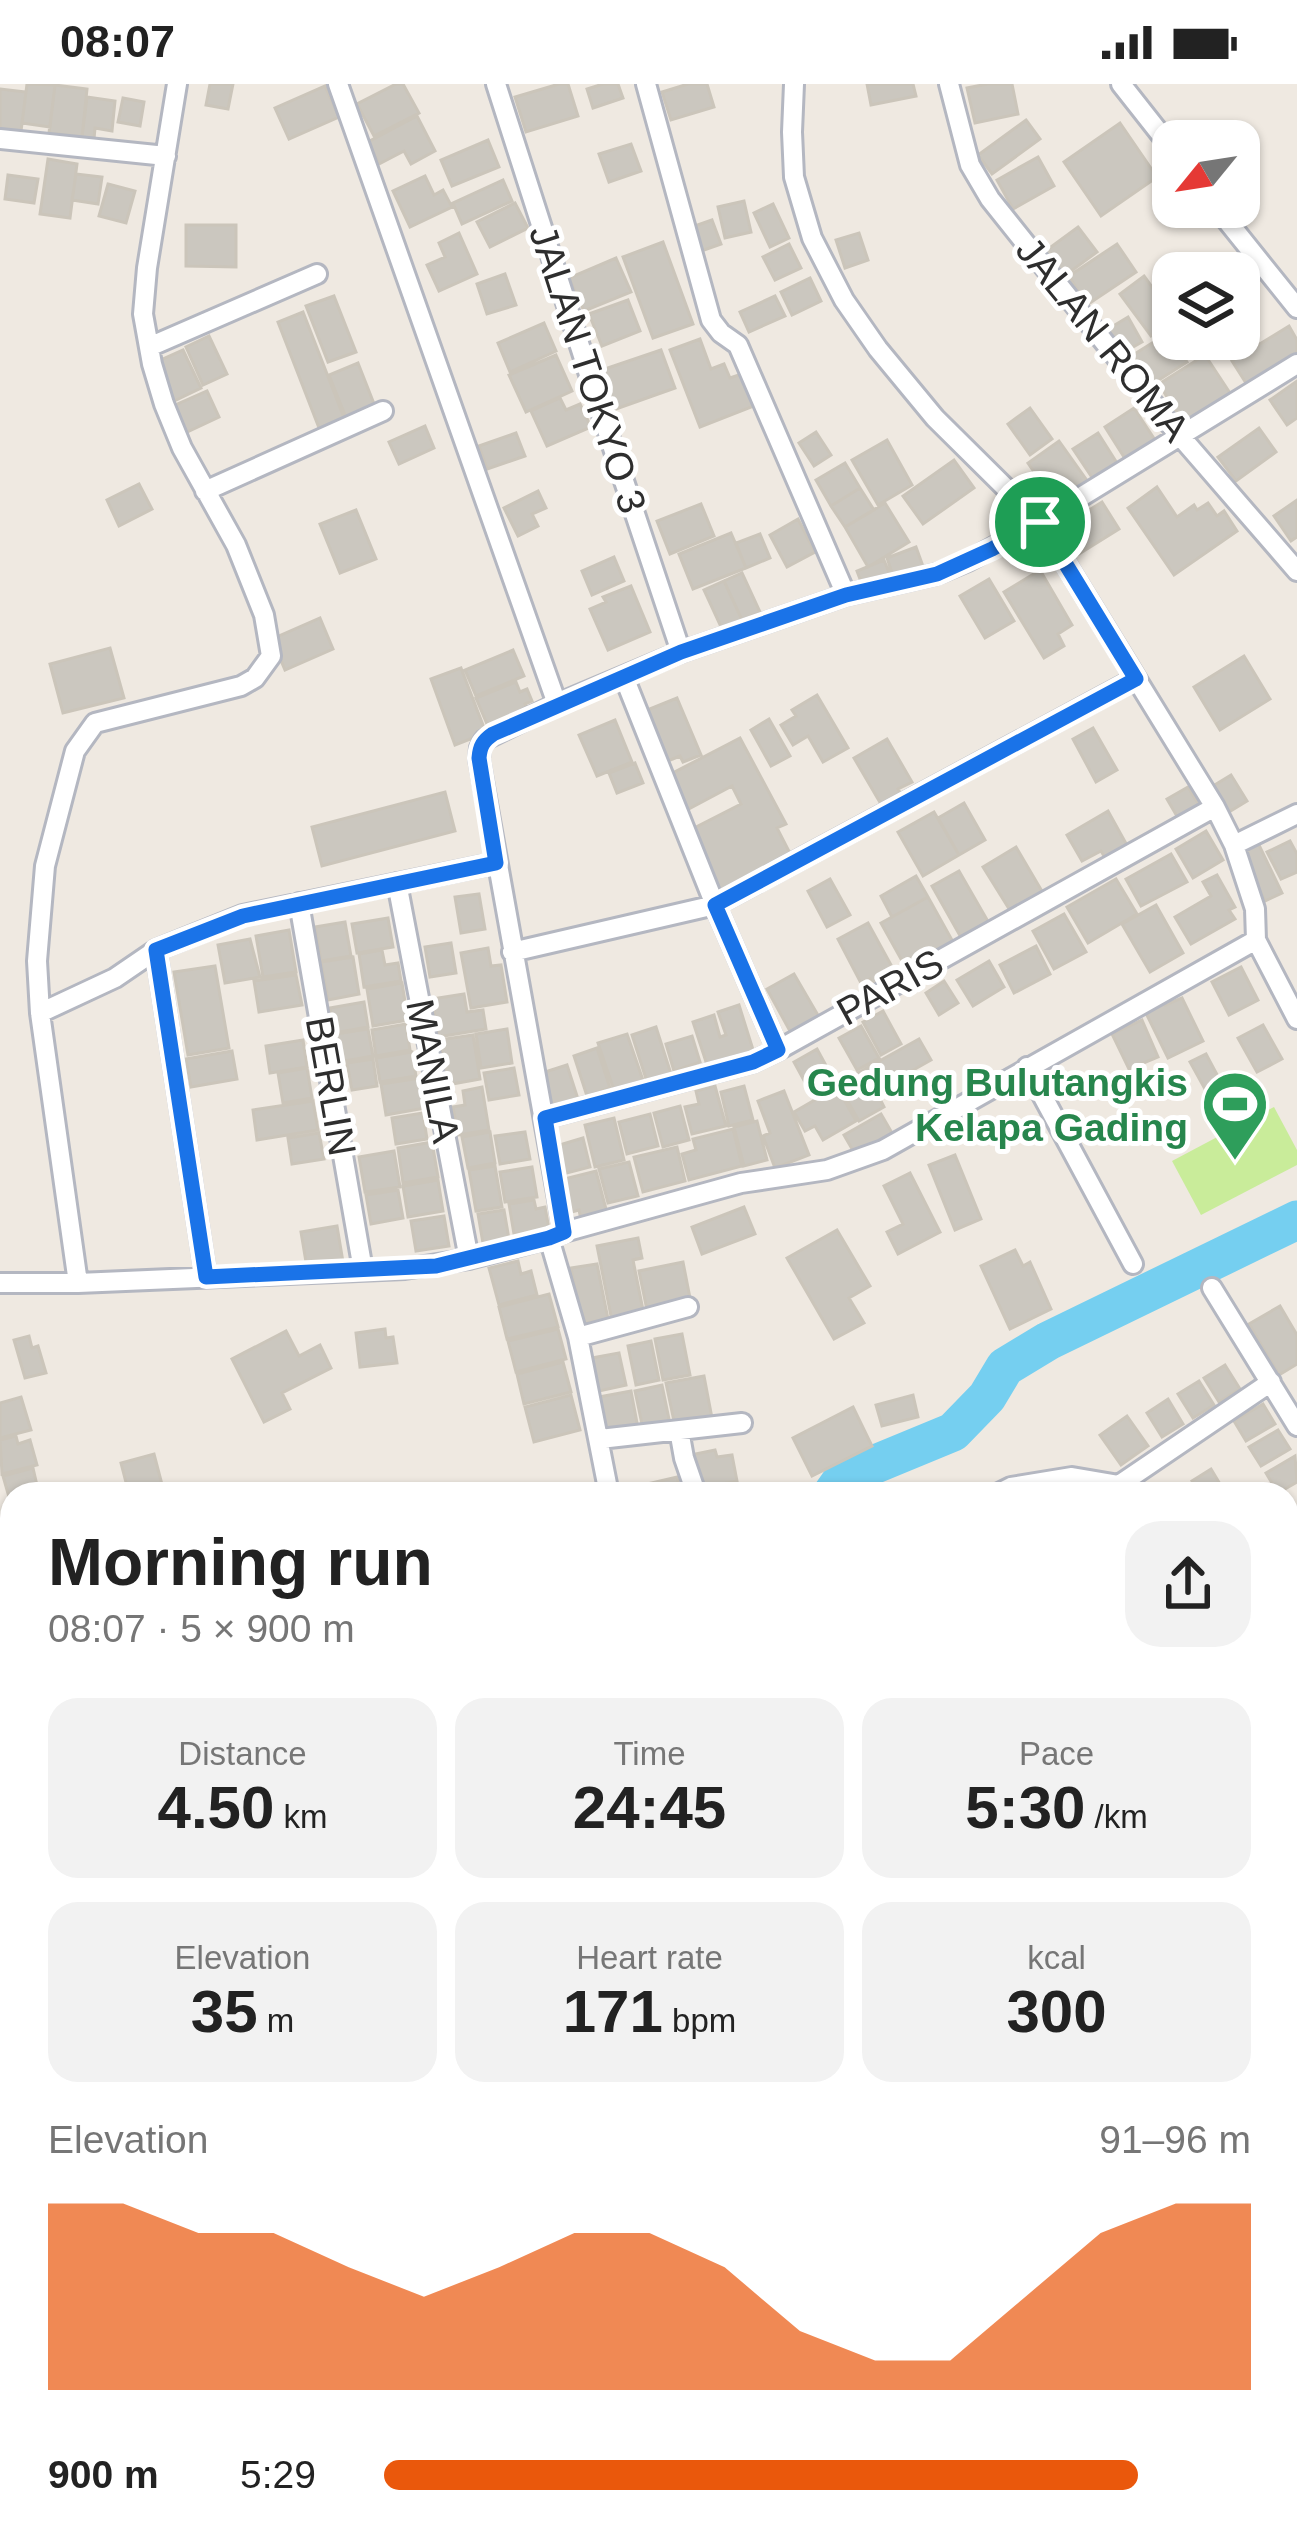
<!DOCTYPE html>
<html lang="en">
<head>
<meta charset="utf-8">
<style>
	body { margin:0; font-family:Arial,sans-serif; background:#f2f2f2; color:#222; height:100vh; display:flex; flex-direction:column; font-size:45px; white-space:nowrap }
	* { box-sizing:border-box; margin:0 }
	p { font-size:39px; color:#767676 }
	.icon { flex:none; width:66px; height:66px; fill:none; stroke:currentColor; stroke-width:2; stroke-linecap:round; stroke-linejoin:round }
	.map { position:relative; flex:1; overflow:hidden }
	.panel { position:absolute; left:0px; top:1398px; width:1299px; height:1062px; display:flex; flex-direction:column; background:#fff; border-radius:36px 36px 0 0; box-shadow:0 3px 9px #0004 }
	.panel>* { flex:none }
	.needle { width:78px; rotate:240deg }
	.buttons { position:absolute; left:1152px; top:36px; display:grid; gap:24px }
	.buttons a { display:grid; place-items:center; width:108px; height:108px; border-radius:24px; background:#fff; box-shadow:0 3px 9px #0004; font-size:60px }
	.pin { position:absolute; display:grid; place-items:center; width:102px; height:102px; color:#fff; margin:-51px; border:6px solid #fff; border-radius:50%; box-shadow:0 3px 12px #0007 }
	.round { display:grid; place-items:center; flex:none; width:126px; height:126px; border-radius:36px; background:#f2f2f2 }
	.summary { display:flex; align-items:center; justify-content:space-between; height:204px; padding:0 48px }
	h1 { font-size:66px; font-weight:800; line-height:90px }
	.figures { display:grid; grid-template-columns:repeat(3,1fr); gap:18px; height:204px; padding:12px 48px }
	.figures div { display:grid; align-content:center; border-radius:30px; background:#f2f2f2; text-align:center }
	.figures b { font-size:60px; font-weight:800 }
	.figures small { font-size:33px; font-weight:400 }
	.figures p { font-size:33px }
	.chart { height:336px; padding:24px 48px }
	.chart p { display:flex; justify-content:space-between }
	.chart svg { width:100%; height:216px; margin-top:12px; fill:#ea580c; opacity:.7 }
	ul { padding:0 48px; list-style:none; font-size:39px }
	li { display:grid; grid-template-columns:192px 144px 1fr; align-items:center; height:90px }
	li i { height:30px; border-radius:15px; background:#ea580c }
	.status { display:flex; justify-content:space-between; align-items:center; height:84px; padding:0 60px; background:#fff; direction:ltr }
	.status svg { height:33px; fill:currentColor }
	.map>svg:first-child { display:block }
	.pitch { fill:#c9ec9a }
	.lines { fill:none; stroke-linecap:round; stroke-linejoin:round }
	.river { stroke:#75cff0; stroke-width:39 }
	.building { fill:#cbc7bf; stroke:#cbc5ba; stroke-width:3 }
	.minor-casing { stroke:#b4b7c1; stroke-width:24 }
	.primary-casing { stroke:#c9c9c9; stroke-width:36 }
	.minor { stroke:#fff; stroke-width:18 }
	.primary { stroke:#f2d163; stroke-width:30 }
	.route-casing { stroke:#fff; stroke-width:24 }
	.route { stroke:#1a73e8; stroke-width:15 }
	.labels { text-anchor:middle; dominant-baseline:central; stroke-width:10; stroke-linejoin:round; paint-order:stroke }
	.street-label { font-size:39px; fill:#2e2e2e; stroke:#fff }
	.leisure-label { font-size:39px; font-weight:bold; fill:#27864d; stroke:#fff; text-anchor:end }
</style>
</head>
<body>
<div class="status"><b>08:07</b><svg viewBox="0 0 49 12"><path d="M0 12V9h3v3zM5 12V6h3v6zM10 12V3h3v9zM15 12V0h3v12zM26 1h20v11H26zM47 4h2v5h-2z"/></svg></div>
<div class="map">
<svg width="1297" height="2460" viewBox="0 0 1297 2460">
	<rect width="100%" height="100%" fill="#efe9e1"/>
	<path class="pitch" d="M1274,1023L1297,1066V1081L1201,1131L1172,1077Z"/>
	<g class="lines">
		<path class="river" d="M832,1410L844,1393L953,1348L987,1313L1005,1283L1048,1257L1297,1136
			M0,1733L12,1725
			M0,1862L9,1886L12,1902
			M101,2448L102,2460"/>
	</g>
	<path class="building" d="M27,0L55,1L50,43L22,39Z
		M210,0H233L228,25L206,21Z
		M396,0H403L419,29L374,52L357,20Z
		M559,0H568L578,32L526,48L515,13Z
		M603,0H618L623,14L593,24L587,5Z
		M688,0H707L714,23L671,36L662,8Z
		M867,0H913L916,12L871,21Z
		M987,0H1012L1018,30L975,39L967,4Z
		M55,1L87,5L82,53L49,49Z
		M325,2L339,33L289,55L275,24Z
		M0,5L26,8L21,47L0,45Z
		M87,13L115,17L112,47L95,44L94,55L82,53Z
		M123,14L144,18L140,42L118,38Z
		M417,32L435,67L411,80L404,67L379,80L368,58Z
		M1026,36L1040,55L992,90L978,71Z
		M1120,39L1157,93L1101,132L1064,78Z
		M488,56L499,83L452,102L441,76Z
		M631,60L641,87L609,98L599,70Z
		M1038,73L1054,102L1013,125L997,96Z
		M48,75L77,80L70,134L40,130Z
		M76,90L102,93L98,120L72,116Z
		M8,91L38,95L34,119L5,115Z
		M425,92L434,111L443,106L452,123L410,143L393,107Z
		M503,96L512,117L462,140L453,119Z
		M108,100L135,107L126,139L99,132Z
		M744,117L751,148L725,154L718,123Z
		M515,119L528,144L490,163L477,138Z
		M773,120L789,154L770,163L754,129Z
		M712,136L721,160L701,167L692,143Z
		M186,141H236V183L186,182Z
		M1078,143L1097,168L1063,193L1044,168Z
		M459,149L477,190L439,207L427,181L445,173L439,159Z
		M859,149L868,176L845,184L836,156Z
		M663,158L693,240L653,254L623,173Z
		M789,160L801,184L775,196L763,173Z
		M1117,160L1136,188L1087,221L1069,192Z
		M616,174L631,208L584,227L569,194Z
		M505,190L516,221L487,230L477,200Z
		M1144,192L1173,232V236L1151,252L1120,210Z
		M810,194L821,217L792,231L781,208Z
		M334,212L356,268L328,278L306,222Z
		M775,212L785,232L749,248L740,228Z
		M628,216L640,247L602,262L589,230Z
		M303,228L346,339L321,349L278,238Z
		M1128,233L1142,258L1119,271L1105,247Z
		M544,239L556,267L510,288L498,259Z
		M1289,242L1297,256V278L1251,307L1232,277Z
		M1168,249L1187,278L1151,301L1133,271Z
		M209,252L227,290L203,301L186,263Z
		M700,255L711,285L724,280L730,294L742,290L754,322L700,343L670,266Z
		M183,266L201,304L172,318L154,279Z
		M661,266L675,304L613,326L599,287Z
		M556,271L572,307L526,328L509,291Z
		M1205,271L1230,309L1183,339L1159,300Z
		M358,279L376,325L347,336L329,291Z
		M1297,297V334L1287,341L1270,316Z
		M207,307L219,333L185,349L173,322Z
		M560,314L566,326L580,320L591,343L547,362L531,327Z
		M1030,324L1052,355L1030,371L1008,340Z
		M1134,324L1159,362L1129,381L1105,343Z
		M425,342L434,364L399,380L389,358Z
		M1259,344L1276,368L1236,397L1218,373Z
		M816,348L831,371L814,382L799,359Z
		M516,349L525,372L487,385L479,362Z
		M1098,349L1117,379L1093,395L1073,365Z
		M887,356L912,401L878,421L852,376Z
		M1059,357L1088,398L1057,421L1028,379Z
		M954,376L974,404L923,440L903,412Z
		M845,379L860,404L831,422L816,396Z
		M139,400L152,425L119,442L107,416Z
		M1157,403L1177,433L1194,421L1197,426L1208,419L1217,432L1224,427L1237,447L1174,491L1128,424Z
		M860,404L874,426L845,443L831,422Z
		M538,407L546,424L532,430L538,442L518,452L504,424Z
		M1297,416V453L1291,457L1274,432Z
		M1102,418L1119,445L1079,470L1062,443Z
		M885,419L909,458L868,483L845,443Z
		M701,420L714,452L670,470L657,437Z
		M356,426L376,475L340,489L320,440Z
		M798,435L815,468L787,483L770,451Z
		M731,449L746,484L693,505L679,470Z
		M760,450L770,474L746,484L736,459Z
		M916,463L924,485L894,495L887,474Z
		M614,473L624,497L592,511L582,487Z
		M884,476L890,491L863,503L857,487Z
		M1040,486L1072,541L1058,550L1064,562L1044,574L1004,508Z
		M742,489L760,528L742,536L724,497Z
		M989,495L1014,537L985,554L960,512Z
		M724,497L742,536L722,545L704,506Z
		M631,502L650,548L608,566L590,525L606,518L603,513Z
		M320,534L333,565L285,586L272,555Z
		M110,564L124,614L63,629L50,580Z
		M513,566L524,592L476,612L465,586Z
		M1244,572L1270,615L1220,646L1194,603Z
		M461,584L486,649L455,661L431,595Z
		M516,598L520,608L527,605L532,617L525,620L530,630L490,647L476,614Z
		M817,611L848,664L823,678L808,652L793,661L781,641L796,632L792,626Z
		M677,614L701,671L683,678L680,672L663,679L642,628Z
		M769,635L790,672L771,682L751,646Z
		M615,636L632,678L597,692L579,651Z
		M1093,644L1117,686L1096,698L1073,655Z
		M740,654L786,740L777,744L793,775L723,812L693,755L692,745L741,720L732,702L685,727L667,692Z
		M887,655L912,698L898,705L904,716L885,727L854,674Z
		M635,679L643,699L617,709L609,689Z
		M1231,691L1247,717L1229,728L1213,702Z
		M1188,703L1199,721L1178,734L1167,715Z
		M445,708L455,747L322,782L312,743Z
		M964,719L985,756L959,771L938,734Z
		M1108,727L1129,765L1107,777L1101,767L1082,777L1067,751Z
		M934,728L959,771L923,792L898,748Z
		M1206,747L1223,776L1193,794L1176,765Z
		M1290,757L1297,770V788L1281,795L1267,768Z
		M1258,759L1282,809L1265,817L1240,767Z
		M1016,763L1043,809L1011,828L983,783Z
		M1171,770L1187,798L1141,822L1126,795Z
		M959,787L990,841L963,857L932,802Z
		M1217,791L1235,823L1229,826L1235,835L1191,860L1175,833L1211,812L1203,798Z
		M916,792L928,813L892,833L881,812Z
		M830,795L850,831L827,843L808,807Z
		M1116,795L1137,830L1088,859L1067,823Z
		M479,810L485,845L461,849L455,813Z
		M928,813L953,858L906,884L881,839Z
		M1156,821L1183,869L1150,888L1122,840Z
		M1064,830L1086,868L1054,885L1033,847Z
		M388,834L393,863L357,869L352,840Z
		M345,838L351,872L321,877L315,843Z
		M868,839L897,892L875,904L870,895L861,899L838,855Z
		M289,846L296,888L263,893L256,852Z
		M250,855L260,893L225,899L218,861Z
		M451,859L456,889L430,893L425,863Z
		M1036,862L1050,890L1014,909L1000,881Z
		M488,864L491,882L501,881L507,918L471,924L461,869Z
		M382,866L385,881L398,879L401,897L364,903L359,870Z
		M353,873L359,910L328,916L321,878Z
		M989,877L1004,903L973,922L957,896Z
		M215,882L229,964L188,971L174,888Z
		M1241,883L1258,916L1229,931L1212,898Z
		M794,890L819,933L791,949L767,905Z
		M296,891L302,921L259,928L254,897Z
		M944,897L958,919L939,931L926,909Z
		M402,899L408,936L373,942L367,905Z
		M464,910L467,928L483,926L486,945L438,953L432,915Z
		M1161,912L1165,921L1182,914L1203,957L1168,974L1142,921Z
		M364,918L368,943L334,949L330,924Z
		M739,921L755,972L709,987L693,938L714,931L720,953L726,951L718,928Z
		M883,927L901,960L881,971L863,938Z
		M1142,936L1158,973L1129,985L1112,950Z
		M406,940L410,966L376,972L372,946Z
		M1263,941L1282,975L1257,988L1238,954Z
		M861,942L879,974L857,986L839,954Z
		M656,943L672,993L648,1001L632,951Z
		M368,945L373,972L339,978L335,950Z
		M507,945L512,979L481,984L476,950Z
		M627,950L644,999L615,1009L598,959Z
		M473,951L480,995L447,1001L439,956Z
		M692,952L700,978L674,987L666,960Z
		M919,955L931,976L876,1007L884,1023L859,1037L838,1000Z
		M303,956L307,983L270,989L266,962Z
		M597,964L610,1004L587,1012L574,972Z
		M817,965L836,1000L813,1013L794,978Z
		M232,967L237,995L191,1003L186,975Z
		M412,968L416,992L380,998L376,974Z
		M1206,970L1231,1017L1216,1025L1190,978Z
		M373,975L377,1002L352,1006L347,979Z
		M567,981L578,1015L553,1023L542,989Z
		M307,984L312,1014L283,1019L278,989Z
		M514,984L519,1011L489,1016L484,989Z
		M420,994L425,1024L386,1031L381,1000Z
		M715,1002L726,1042L692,1050L685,1023L699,1020L696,1007Z
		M744,1002L753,1036L729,1042L721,1008Z
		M482,1003L489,1046L458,1051L453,1023L465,1021L463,1007Z
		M837,1003L856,1037L823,1056L815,1042L805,1047L794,1028Z
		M784,1007L809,1071L775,1084L763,1052L770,1049L758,1017Z
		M313,1017L318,1046L257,1056L253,1026Z
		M680,1022L689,1056L663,1063L654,1029Z
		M423,1029L427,1055L396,1060L392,1034Z
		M650,1030L658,1062L627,1070L619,1038Z
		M881,1030L892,1049L855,1070L844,1051Z
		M614,1034L624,1076L595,1083L585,1041Z
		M757,1037L767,1076L744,1082L734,1043Z
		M733,1045L742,1082L689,1096L682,1070L696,1066L693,1055Z
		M490,1048L495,1079L468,1084L462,1053Z
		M525,1048L530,1075L500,1080L495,1052Z
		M319,1049L324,1075L292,1080L288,1054Z
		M583,1054L590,1083L563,1090L556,1062Z
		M432,1058L438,1093L403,1099L398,1064Z
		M677,1063L685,1097L643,1108L634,1073Z
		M394,1067L400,1103L365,1108L359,1073Z
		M955,1071L981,1135L955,1146L929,1081Z
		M629,1078L638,1112L608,1119L599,1085Z
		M495,1082L502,1123L476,1127L469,1086Z
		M532,1083L537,1113L505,1118L500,1088Z
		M596,1087L607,1129L581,1136L579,1126L572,1128L564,1095Z
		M910,1089L940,1148L898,1170L887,1148L903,1140L884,1102Z
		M438,1096L443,1127L408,1133L403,1102Z
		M398,1106L403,1134L371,1140L366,1111Z
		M534,1116L536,1125L545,1123L549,1145L514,1150L509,1120Z
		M744,1123L755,1150L702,1170L692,1143Z
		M504,1126L510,1161L484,1165L478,1130Z
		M444,1132L449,1162L416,1167L411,1137Z
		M337,1142L343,1178L307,1184L301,1148Z
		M837,1146L870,1202L849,1214L864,1239L834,1255L787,1174Z
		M638,1154L642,1174L633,1176L644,1231L612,1237L597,1162Z
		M1015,1166L1023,1182L1030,1178L1051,1225L1010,1245L981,1182Z
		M518,1177L521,1190L531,1187L537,1211L499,1221L489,1184Z
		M683,1178L690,1214L671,1218L672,1226L648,1231L639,1187Z
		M597,1180L608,1235L582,1240L571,1184Z
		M549,1210L558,1243L507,1255L499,1223Z
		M1280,1222L1297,1251V1280L1279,1291L1249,1240Z
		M385,1245L386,1254L393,1253L397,1279L360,1283L356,1249Z
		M558,1245L566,1275L516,1288L508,1257Z
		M286,1247L299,1272L320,1261L331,1284L282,1309L290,1325L264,1338L232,1275Z
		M682,1250L690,1291L663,1296L655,1255Z
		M29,1252L32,1264L38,1262L46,1289L25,1294L14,1256Z
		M651,1257L659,1296L636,1301L628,1262Z
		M619,1269L626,1301L599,1307L592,1274Z
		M563,1278L571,1308L524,1320L517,1290Z
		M1225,1281L1240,1305L1219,1318L1204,1294Z
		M704,1292L712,1334L675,1342L666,1299Z
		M1199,1297L1214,1321L1193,1334L1178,1310Z
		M662,1301L670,1340L643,1345L635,1307Z
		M631,1307L638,1344L607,1350L599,1313Z
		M571,1311L580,1346L534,1358L525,1323Z
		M913,1311L918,1333L882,1342L876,1321Z
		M21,1313L31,1346L0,1354V1319Z
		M1168,1315L1183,1340L1162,1353L1147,1329Z
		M1263,1320L1275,1340L1246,1357L1234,1337Z
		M853,1323L872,1362L812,1392L793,1354Z
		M1127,1332L1148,1362L1121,1381L1100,1351Z
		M1278,1346L1290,1365L1261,1382L1249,1363Z
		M16,1352L18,1360L30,1356L37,1381L2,1390L0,1356Z
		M715,1366L717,1373L732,1371L737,1397L698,1405L691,1371Z
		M154,1370L164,1408L129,1410L121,1379Z
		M1295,1372L1297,1398L1278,1409L1266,1389Z
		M33,1384L39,1410H12L11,1420L3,1392Z
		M1211,1385L1226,1410H1200L1192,1397Z
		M677,1393L681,1410H627L626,1405Z
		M1297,1768V1808L1287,1814V1774Z
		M1297,1930V1994L1287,1979V1936Z
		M1297,2251V2278L1289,2282L1297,2297V2313L1287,2318V2256Z
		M136,2448H167L170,2460H139Z
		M238,2448H277L280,2460H241Z
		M404,2448H460L461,2451L438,2460H409Z
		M900,2448H950L956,2460H892L889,2453Z"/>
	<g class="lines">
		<g class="minor-casing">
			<path id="minor" d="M338,0L557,620
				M496,0L602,331L681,568
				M646,0L711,236L721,249L738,261L846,511
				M794,0L792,48L794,93L812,154L844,216L878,265L935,334L1040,438L1215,723L1234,761L1255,825L1256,856L1297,935
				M949,0L970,81L990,115L1168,338L1297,487
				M1121,0L1173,66
				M0,55L166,72
				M1216,123L1297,224
				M149,263L317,190
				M205,407L383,327
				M624,593L715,821L778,966
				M1234,761L1297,730
				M397,799L469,1175
				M299,819L363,1186
				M156,866L206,1193
				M512,868L715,821L1135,595
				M40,929L115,894L156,866L243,831L496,779
				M1027,983L1133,1180
				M545,1034L753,978L778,966L1215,723
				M564,1148L479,675L480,664L484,656L557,620L681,568L846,511L937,490L968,477L1040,438L1297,280
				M549,1154L578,1253L609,1410
				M0,1199H78L405,1185L469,1175L549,1154L564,1148L741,1099L827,1086L883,1066L1256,856
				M78,1199L40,929L37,877L45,782L75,667L95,639L241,602L255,594L271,572L264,531L236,461L182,364L164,320L152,280L143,230L147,184L177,0
				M1212,1204L1297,1342
				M578,1253L688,1223
				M679,1346L684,1374L695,1406
				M600,1355L742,1339
				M997,1410L1011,1403L1072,1393L1119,1401L1271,1298
				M0,1468L12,1511
				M0,1527L12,1525
				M1287,1534L1297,1529
				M1287,1708L1297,1723
				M1287,1890L1297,1883
				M0,2175L12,2203
				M56,2448L59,2460
				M383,2448L388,2460
				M960,2448L965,2460
				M738,2460L744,2448
				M1279,2460L1297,2450"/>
		</g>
		<g class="primary-casing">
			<path id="primary" d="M1287,2377L1297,2372
				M1124,2460L1148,2448"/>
		</g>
		<use href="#minor" class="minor"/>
		<use href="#primary" class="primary"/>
	</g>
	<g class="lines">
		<g class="route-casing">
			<path id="route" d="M1040,438L1136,595L715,821L778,966L753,978L545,1034L564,1148L549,1154L436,1182L206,1193L156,866L243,832L496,779L479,674C480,662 483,657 493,650L681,568L846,511L937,490L992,465Z"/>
		</g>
		<use href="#route" class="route"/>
	</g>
	<defs>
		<g id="stadium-pin" transform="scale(3.45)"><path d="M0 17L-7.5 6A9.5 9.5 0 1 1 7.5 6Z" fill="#2e9e5b" stroke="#fff"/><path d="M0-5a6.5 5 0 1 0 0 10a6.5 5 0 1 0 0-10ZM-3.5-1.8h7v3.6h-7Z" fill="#fff"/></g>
	</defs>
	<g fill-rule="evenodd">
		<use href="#stadium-pin" x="1235" y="1020"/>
	</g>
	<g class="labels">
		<g class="street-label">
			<text transform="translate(1103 255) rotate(51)">JALAN ROMA</text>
			<text transform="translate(588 285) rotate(72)">JALAN TOKYO 3</text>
			<text transform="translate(890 903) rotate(-29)">PARIS</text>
			<text transform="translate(433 987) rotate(79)">MANILA</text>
			<text transform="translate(331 1002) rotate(80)">BERLIN</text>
		</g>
		<g class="leisure-label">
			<text x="1188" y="998">Gedung Bulutangkis<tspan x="1188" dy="45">Kelapa Gading</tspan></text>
		</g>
	</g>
</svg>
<div class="buttons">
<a><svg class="needle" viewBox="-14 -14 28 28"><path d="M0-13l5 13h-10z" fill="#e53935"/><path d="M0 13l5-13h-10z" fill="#767676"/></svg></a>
<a><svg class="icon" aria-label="layers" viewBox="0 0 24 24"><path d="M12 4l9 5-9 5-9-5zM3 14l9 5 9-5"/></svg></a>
</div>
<div class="pin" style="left:1040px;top:438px;background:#1e9e55"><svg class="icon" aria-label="arrive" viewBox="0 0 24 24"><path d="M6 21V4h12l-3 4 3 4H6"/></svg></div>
<section class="panel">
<div class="summary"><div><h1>Morning run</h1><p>08:07 · 5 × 900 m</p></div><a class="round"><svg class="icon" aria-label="share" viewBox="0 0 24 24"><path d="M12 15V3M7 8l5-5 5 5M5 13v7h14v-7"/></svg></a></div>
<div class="figures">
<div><p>Distance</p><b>4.50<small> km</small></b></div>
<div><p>Time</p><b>24:45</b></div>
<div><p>Pace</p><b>5:30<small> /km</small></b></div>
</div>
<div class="figures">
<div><p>Elevation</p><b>35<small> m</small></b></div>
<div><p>Heart rate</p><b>171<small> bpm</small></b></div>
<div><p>kcal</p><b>300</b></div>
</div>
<div class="chart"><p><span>Elevation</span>91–96 m</p>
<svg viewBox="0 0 160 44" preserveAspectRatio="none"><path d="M0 44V6L10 6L20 12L30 12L40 19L50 25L60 19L70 12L80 12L90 19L100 32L110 38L120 38L130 25L140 12L150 6L160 6V44z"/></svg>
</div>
<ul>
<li><b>900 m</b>5:29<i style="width:87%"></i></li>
</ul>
</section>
</div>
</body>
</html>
